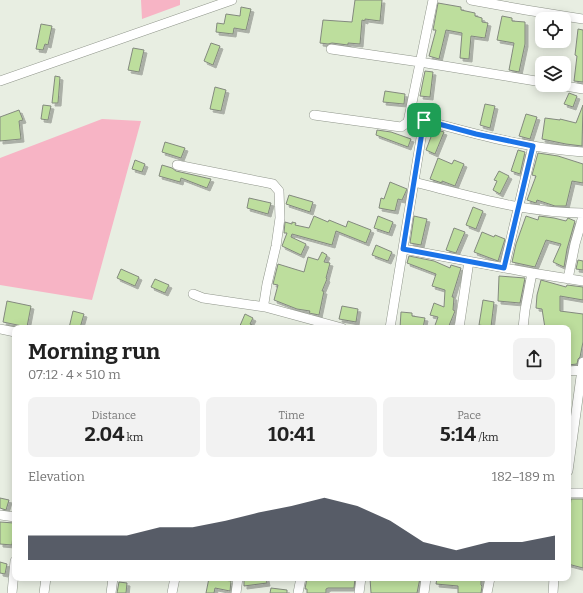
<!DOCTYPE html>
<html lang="en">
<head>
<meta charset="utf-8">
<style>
	body { margin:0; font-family:Bitter,serif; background:#f2f2f2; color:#222; height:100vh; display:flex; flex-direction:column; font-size:15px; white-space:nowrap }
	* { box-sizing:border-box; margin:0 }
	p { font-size:13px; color:#767676 }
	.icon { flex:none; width:22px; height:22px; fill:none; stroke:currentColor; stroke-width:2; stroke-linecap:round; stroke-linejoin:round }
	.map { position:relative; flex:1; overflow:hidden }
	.side { position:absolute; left:12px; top:325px; width:559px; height:256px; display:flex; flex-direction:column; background:#fff; border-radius:8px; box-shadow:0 2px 10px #0003 }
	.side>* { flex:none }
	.tools { position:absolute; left:535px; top:12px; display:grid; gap:8px }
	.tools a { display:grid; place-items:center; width:36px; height:36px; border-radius:8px; background:#fff; box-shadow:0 2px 10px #0003; font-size:20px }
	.pin { position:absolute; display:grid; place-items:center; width:34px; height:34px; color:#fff; margin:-17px; border-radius:8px; box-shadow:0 2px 6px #0006 }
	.round { display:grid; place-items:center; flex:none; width:42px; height:42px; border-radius:8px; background:#f2f2f2 }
	.overview { display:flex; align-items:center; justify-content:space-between; height:68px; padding:0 16px }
	h1 { font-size:22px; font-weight:700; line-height:30px }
	.metrics { display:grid; grid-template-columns:repeat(3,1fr); gap:6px; height:68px; padding:4px 16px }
	.metrics div { display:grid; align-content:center; border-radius:8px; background:#f2f2f2; text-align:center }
	.metrics b { font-size:20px; font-weight:700 }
	.metrics small { font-size:11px; font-weight:400 }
	.metrics p { font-size:11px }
	.chart { height:112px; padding:8px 16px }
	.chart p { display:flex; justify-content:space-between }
	.chart svg { width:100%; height:72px; margin-top:4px; fill:#111827; opacity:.7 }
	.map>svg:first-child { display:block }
	.green { fill:#f7b4c5 }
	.building { fill:#bdde9d; stroke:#83897e; filter:url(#shadow) }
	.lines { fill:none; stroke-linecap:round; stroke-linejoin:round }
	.minor-casing { stroke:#8f958a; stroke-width:10 }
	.minor { stroke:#fff; stroke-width:9 }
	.route-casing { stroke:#fff; stroke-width:8 }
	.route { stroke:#1a73e8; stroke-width:5 }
</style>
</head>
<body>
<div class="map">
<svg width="583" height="593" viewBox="0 0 583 593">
	<defs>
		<filter id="shadow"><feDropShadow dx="3" dy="3" stdDeviation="0" flood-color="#0004"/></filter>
	</defs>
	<rect width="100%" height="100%" fill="#e8eee2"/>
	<path class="green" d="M141,0H180V5L142,19Z
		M102,119L141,121L92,300L0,285V158Z"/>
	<path class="building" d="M355,0H382L380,21L365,19V21L362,20L360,44L348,43V45L332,43L328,44L320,43L323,20L352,22Z
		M438,3L461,7V10L475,13V16L482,18V22L488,23L485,38L471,36L469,59L460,58L462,33L446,30L439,59L429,56L436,30H433Z
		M241,7L251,9L246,30L234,28L233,34L216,32L217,23L224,24L226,14L240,16Z
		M502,16L512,18V21L525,22V44L519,72L509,70L514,43L497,40Z
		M41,24L52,26L48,45L45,44L43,50L36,49Z
		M578,29L583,30V82L574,81L577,56L575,55Z
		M211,43L220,46L213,65L204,61Z
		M133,48L144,50L139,72L128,70Z
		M425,71L433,72L430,97L420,96Z
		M55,76L60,77L58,103H52Z
		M215,87L226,90L221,111L210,109Z
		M385,91L405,94L404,104L383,102Z
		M569,93L577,96L573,107L564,104Z
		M485,104L495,106L490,128L480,125Z
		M43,105L51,106L48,120L41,119Z
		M583,105L582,146L566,144L542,139L545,118L560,120V119L576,123Z
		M19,110L23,120L19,121L21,139L0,141V117Z
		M526,114L537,117L530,139L519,136Z
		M434,129L444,132L435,154L426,150Z
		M377,130L391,132L411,139L408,147L376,135Z
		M165,142L185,148L181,158L162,152Z
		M518,150L525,152L520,174L511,171Z
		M538,153L558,156L583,164V183L572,181L566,206H555L537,200L536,203L527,200L536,176L532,175Z
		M438,158L452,164L454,160L464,164L455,186L442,181V183L430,179Z
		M135,160L145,164L142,172L132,169Z
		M162,165L172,168L176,171L211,179L207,188L181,178L180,182L159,176Z
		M499,171L509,176L500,194L493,190L497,181L494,180Z
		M390,182L407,189L402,200L398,199L395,211L379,208L381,198L384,199Z
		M289,195L313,202L310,212L286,204Z
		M249,198L271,203L268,214L247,208Z
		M473,207L483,211L476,229L466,225Z
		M314,216L328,222L329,220L346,227L348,221L371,230L366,243L336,231L332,245L292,234L291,237L306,244L301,255L282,246L287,233H284L285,222L292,224V222L296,223L295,225L309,228Z
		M378,216L393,222L389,233L374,228Z
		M414,216L427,219L421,245L410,243Z
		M526,216L538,220L539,216L554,218L566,221L568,218L575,221L567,249L564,267L553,262L561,244L546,240L535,267L512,262L516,244Z
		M454,228L465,232L456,253L446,250Z
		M482,232L494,237L495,235L505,239L498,261L474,252Z
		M376,245L392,252L388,261L372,255Z
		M322,252L327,255L324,262L330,263L326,278L327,279L322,291H324L319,315L309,313L310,311L297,309L274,300L278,285L273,284L278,264L304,272L308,257L318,260Z
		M409,256L434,261L450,268L451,265L461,268L452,297H454L453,310L455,311L448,328H434L438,317L430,315L434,303L444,307L445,290L432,286L436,274L407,263Z
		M578,260L583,261V270L576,269Z
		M121,269L139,277L135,286L117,278Z
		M499,276L525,278L520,303L498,301Z
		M155,279L169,285L165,293L151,287Z
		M541,280L566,287L567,285L583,287V300L560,296V311L583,314V342L580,357L578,359L577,364L568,365V328H545L542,309L536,308L537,295Z
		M483,300L494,302L491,327L479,325Z
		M7,301L31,306L27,327L3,322Z
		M342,306L358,309L356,322L339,319Z
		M73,311L84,314L80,328H69Z
		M401,312L412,313V316L425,318L423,328H400Z
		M245,314L253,318L250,324L259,328H239Z
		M0,498L9,500L6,510L0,508Z
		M571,499H583V568L568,564V525Z
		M0,522L14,523L12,545L0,544Z
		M0,562L7,564L5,574L0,573Z
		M209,578L231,581L230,591L215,588L214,593H206Z
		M244,578H266L267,583L244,586Z
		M307,578H355L354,588H328L326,589V593H307V589H305Z
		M370,578H420L417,593H371Z
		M437,578H481V585L482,586L481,593H458V586L436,584Z
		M119,582L127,583L126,593H117Z
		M271,588L287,590V593H270Z"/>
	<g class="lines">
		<g class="minor-casing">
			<path id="minor" d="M471,0L526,10L583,19
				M331,49L420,62L542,82
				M0,81L232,0
				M560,85L583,89
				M314,115L401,127L408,122L433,0
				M409,116C466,132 524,148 583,152
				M177,165L273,184L279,191L280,218L276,246L267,284L264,303L265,307L342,328
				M414,182C470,196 525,213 583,213
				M403,249L532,273L583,281
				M504,268L533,146
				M568,279L575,244L583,216
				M193,294L203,298L265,307
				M390,328L424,120
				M459,328L469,261
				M523,328L525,310L532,273
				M0,329L15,332
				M568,371L583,370
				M568,471L583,362
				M568,493H583
				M0,515L15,517
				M12,593L15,561
				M44,593L46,578
				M111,593L113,578
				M172,593L175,578
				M236,593L238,578
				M298,593L301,578
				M359,593L361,578
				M424,593L426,578
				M487,593L490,578
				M553,593L554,578"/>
		</g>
		<use href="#minor" class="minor"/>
	</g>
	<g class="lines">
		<g class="route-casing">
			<path id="route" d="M424,120L476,134L533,146L504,268L403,249Z"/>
		</g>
		<use href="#route" class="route"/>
	</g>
</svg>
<div class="tools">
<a><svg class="icon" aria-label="locate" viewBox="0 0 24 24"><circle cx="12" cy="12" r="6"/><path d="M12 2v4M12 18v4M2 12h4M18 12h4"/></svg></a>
<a><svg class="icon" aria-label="layers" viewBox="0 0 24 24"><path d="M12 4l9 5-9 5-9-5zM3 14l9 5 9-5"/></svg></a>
</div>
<div class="pin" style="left:424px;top:120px;background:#1e9e55"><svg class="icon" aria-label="arrive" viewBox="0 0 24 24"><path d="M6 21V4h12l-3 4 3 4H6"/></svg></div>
<section class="side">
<div class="overview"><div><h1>Morning run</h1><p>07:12 · 4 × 510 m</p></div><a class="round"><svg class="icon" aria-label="share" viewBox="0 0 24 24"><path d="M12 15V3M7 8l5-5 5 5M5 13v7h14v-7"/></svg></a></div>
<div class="metrics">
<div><p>Distance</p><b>2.04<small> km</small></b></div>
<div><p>Time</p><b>10:41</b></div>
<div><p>Pace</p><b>5:14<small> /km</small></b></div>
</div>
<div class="chart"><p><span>Elevation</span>182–189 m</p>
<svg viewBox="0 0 160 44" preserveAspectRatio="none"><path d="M0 44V29L10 29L20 29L30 29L40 24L50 24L60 20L70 15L80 11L90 6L100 11L110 20L120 33L130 38L140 33L150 33L160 29V44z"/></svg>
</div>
</section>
</div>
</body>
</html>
